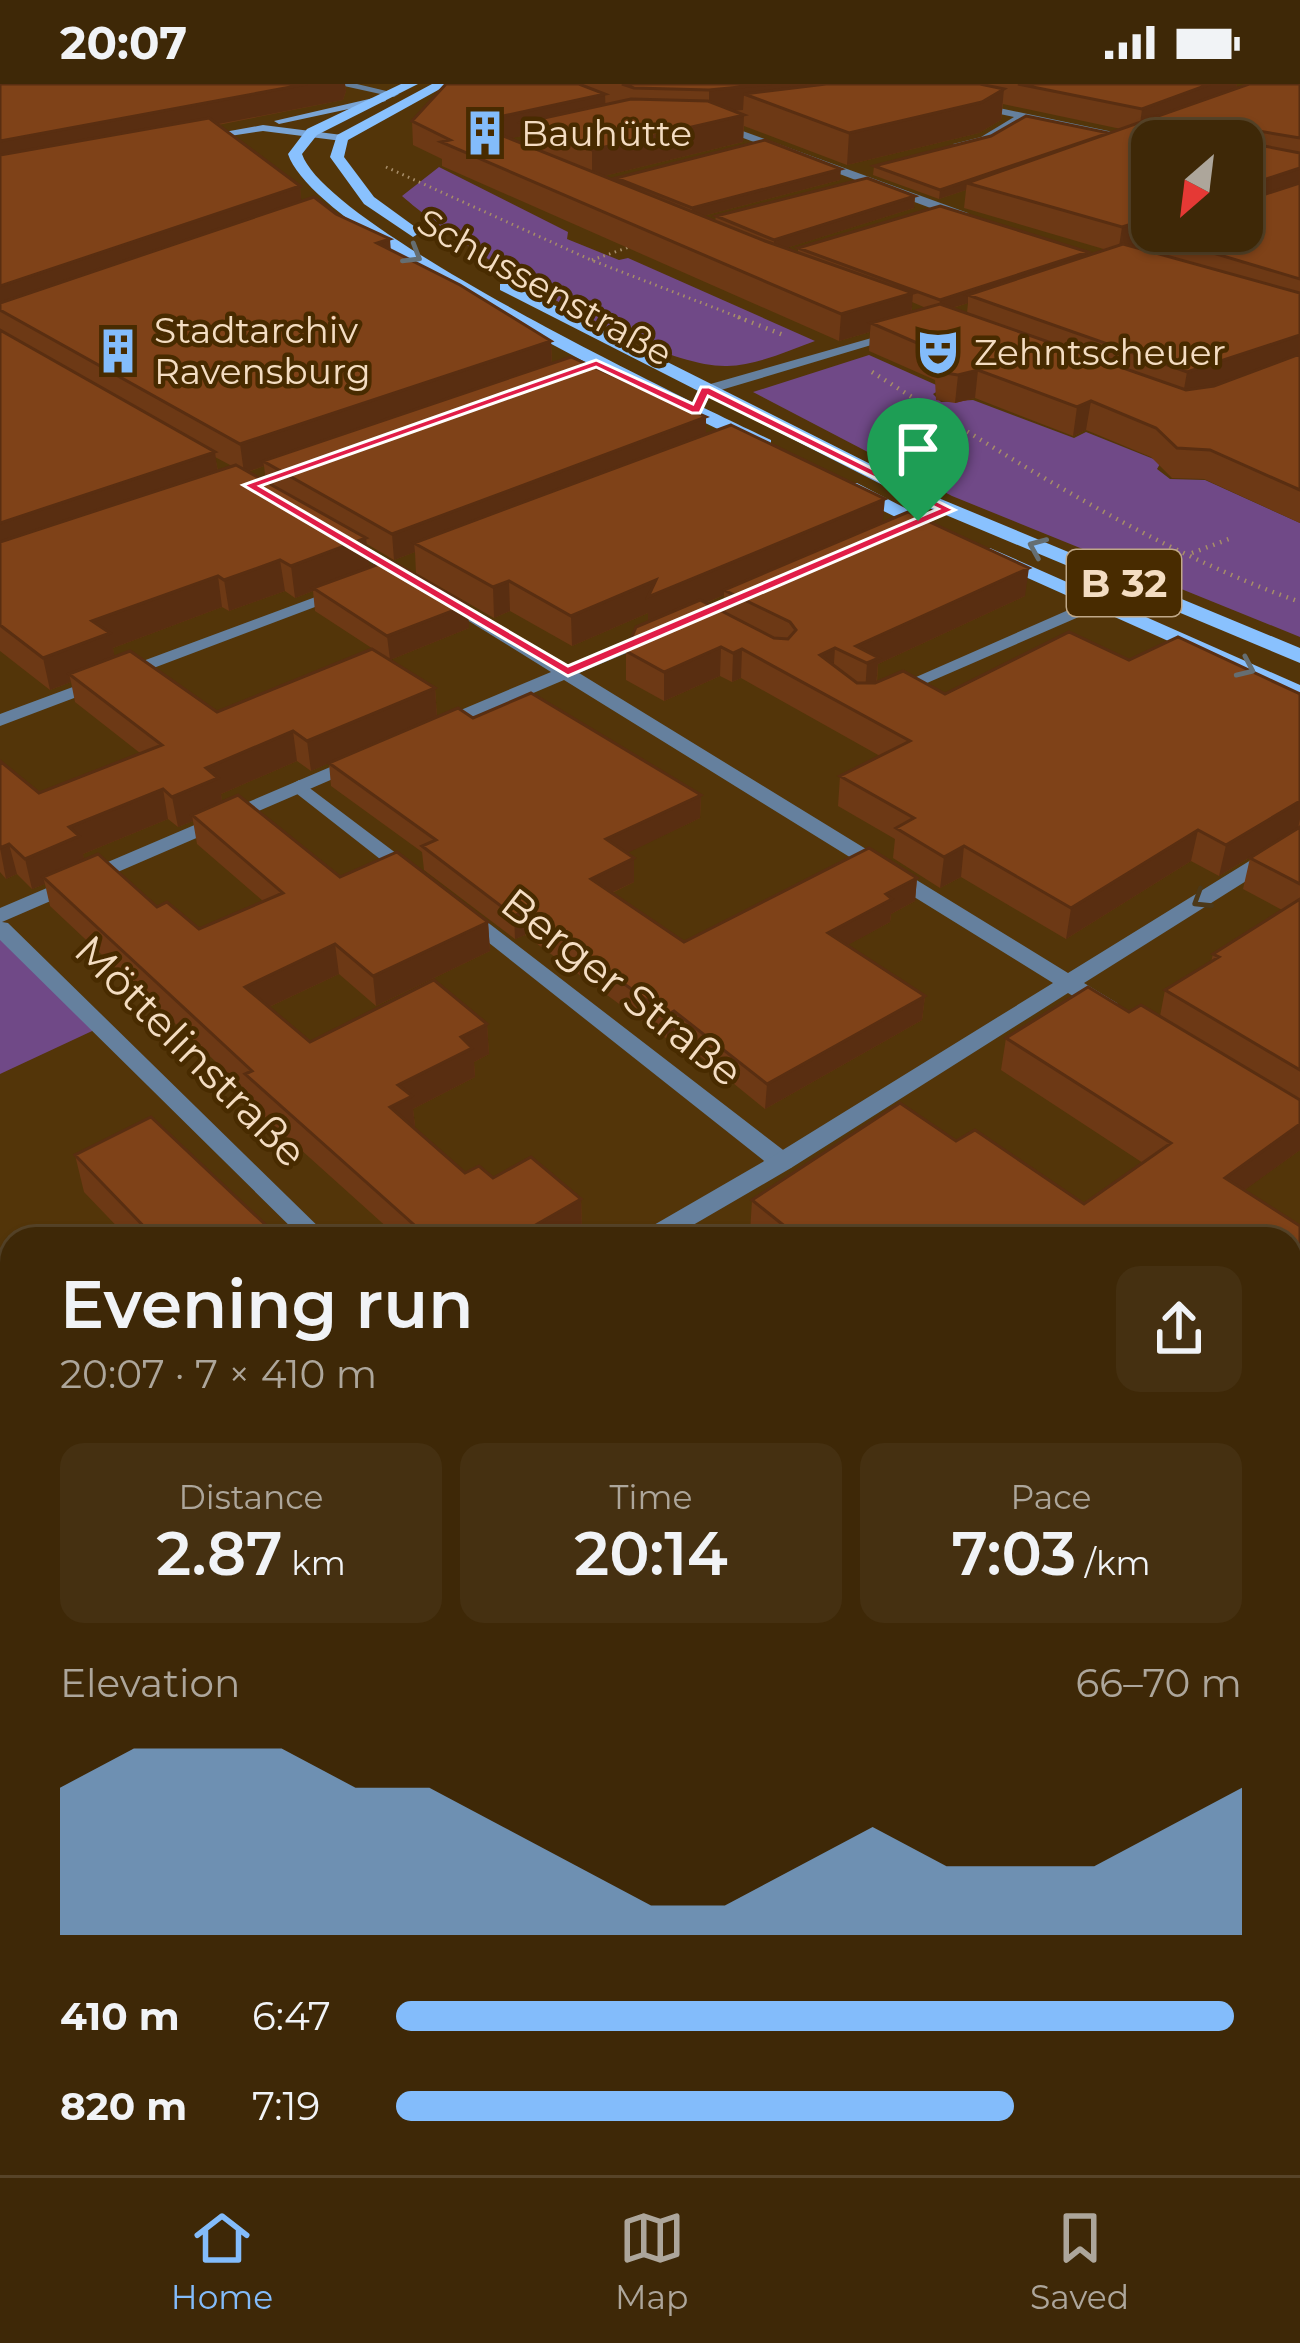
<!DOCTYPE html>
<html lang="en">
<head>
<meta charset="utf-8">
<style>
	body { margin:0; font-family:Montserrat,sans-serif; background:#453011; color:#f1f3f6; height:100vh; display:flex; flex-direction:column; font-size:45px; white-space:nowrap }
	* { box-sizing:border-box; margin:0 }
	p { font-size:39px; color:#ada69b }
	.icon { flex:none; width:66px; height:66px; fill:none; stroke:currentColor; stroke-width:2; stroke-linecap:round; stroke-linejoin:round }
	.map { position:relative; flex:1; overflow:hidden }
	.details { position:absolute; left:0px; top:1143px; width:1302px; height:948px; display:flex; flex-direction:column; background:#3e2807; border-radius:36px 36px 0 0; box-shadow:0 3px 9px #0004,0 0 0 3px #574428 }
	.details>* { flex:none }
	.needle { width:78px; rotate:208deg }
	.buttons { position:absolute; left:1131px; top:36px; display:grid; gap:24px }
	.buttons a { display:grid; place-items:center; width:132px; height:132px; border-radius:24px; background:#3e2807; box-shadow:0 3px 9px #0004,0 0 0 3px #574428; font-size:60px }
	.pin { position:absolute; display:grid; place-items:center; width:102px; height:102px; color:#fff; margin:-123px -51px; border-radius:50% 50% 50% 0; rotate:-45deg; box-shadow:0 0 12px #0007 }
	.pin .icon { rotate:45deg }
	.round { display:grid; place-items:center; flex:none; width:126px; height:126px; border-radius:24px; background:#453011 }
	.headline { display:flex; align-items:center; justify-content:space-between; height:204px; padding:0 60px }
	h1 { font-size:66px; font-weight:600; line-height:90px }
	.metrics { display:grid; grid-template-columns:repeat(3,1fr); gap:18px; height:204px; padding:12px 60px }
	.metrics div { display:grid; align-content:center; border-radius:24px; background:#453011; text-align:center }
	.metrics b { font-size:60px; font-weight:600 }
	.metrics small { font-size:33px; font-weight:400 }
	.metrics p { font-size:33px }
	.chart { height:336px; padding:24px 60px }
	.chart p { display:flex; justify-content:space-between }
	.chart svg { width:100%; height:216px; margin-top:12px; fill:#83bcfb; opacity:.7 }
	ul { padding:0 60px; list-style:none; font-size:39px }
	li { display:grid; grid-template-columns:192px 144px 1fr; align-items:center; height:90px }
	li i { height:30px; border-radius:15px; background:#83bcfb }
	.status { display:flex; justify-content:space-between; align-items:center; height:84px; padding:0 60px; background:#3e2807; direction:ltr }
	.status svg { height:33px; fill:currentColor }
	.dock { display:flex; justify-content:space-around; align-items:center; height:168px; border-top:3px solid #574428; background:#3e2807; font-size:33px; color:#ada69b }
	.dock a { display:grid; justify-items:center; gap:6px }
	.dock .selected { color:#83bcfb }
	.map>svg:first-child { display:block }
	.green { fill:#704987 }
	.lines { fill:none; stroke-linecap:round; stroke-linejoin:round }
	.path-far1 { stroke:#a78d69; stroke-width:3; stroke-dasharray:1.5 4.5; stroke-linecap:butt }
	.path { stroke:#a78d69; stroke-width:4.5; stroke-dasharray:1.5 6; stroke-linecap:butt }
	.service { fill:#65809e; fill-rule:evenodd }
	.minor { fill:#65809e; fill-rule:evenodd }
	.secondary { fill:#7aa4d4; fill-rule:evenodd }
	.primary { fill:#89c1fe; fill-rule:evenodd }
	.wall { fill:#6d3915; fill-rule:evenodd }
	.shaded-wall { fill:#592e11 }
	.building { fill:#7f4218; stroke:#592e11; stroke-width:3 }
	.oneway { stroke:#656e72 }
	.oneway2 { stroke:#4c3818 }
	.route { fill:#e11d48; stroke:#fff; stroke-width:3; fill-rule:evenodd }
	.labels { text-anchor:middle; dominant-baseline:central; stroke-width:9; stroke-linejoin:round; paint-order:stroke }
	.far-poi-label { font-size:36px; fill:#f4ddc2; stroke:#482b00; text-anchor:start }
	.far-street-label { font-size:36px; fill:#f4ddc2; stroke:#482b00 }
	.shield { fill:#482b00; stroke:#c0a888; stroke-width:3 }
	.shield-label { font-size:39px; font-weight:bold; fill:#f4ddc2 }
	.street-label { font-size:42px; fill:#f4ddc2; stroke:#482b00 }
</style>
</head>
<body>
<div class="status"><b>20:07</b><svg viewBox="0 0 49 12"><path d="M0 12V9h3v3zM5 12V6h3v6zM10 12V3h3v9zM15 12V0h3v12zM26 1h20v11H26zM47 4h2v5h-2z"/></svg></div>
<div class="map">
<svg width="1300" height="2091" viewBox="0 0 1300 2091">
	<rect width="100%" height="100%" fill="#533509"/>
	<path class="green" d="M439,83L568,148L567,155L619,176L628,174L815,257C788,267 757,281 727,282C649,284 461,164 402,112Z
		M869,271L943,304L933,310L941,318L973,316L1074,354L1086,348L1161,378L1157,385L1170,395L1205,396L1300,439V553L952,412L753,308Z
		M0,844L105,941L0,990Z"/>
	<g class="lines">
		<path class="path-far1" d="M386,83L591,176L746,236
			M592,176L635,161"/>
		<path class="path" d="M738,233L786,252
			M872,288C1008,373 1148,464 1300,518
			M1192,469L1229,455"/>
		<path class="service" d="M1098,513L1104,514V522L897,612H885L882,608Z
			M299,696L417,785L420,789L417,793H403L292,706L289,702Z
			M462,822L469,824L791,1072L794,1078L791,1084H773L455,832L451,828L455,824Z
			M12,1629V1675L0,1680V1635Z"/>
		<path class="minor" d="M335,0H357L399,10L394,13Z
			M971,18L1156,57H1152V62L1025,36L989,57L953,64V60L981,53L1014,33L967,23Z
			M715,37L968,129L970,132L960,135L711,42Z
			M896,247L908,250L711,309L701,329L689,326L700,303Z
			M943,423L957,426L901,450L887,447Z
			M335,451H347L417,493L403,497L335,457Z
			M337,505L352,509L0,642V630Z
			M444,509L566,582L648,547H660V555L579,589L1068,889L1293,750L1300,748V763L1084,899L1117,919L1120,924L1117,929H1101L1068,909L791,1084L669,1155H636L640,1149L773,1072L1053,899L564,596L444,647H430V639L551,588L438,518V510Z
			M356,672L363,674V682L2,838L8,839L331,1155H303L0,856V824Z
			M0,1347H12V1369H0Z
			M1290,2050L1300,2055V2091H1287L1276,2079H1290Z"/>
		<path class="secondary" d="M382,12L386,17L279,40L274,37Z
			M263,41L342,51L348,54L342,57L263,47L197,57L191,54Z"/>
		<path class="primary" d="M401,0H418L317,51L302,70C327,144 687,316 771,356V364H757C669,321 314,151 288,70L307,45Z
			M432,0H449L348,56L344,73L374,113L418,145L421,148L413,153L364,120L330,73L337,51Z
			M500,200H512L936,413L1300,564V579L922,421L500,206Z
			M843,399H857L951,448L934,452L843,407Z
			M990,464L1300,601V616L983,474L980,470Z
			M1300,1363V1396L1290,1399V1366Z
			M1300,1482V1519L1290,1523V1486Z
			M417,2079H474L469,2091H413Z
			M600,2079H655L650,2091H596Z"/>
	</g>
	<path class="wall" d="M0,0H345L346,7L343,16L218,41L300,102L301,117L336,130L391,166L551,257L552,280L706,350L1025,512L878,580L877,598L945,610L1129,576L1300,610V1066L1244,1106L1300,1142V1280L1290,1275V1155H758L750,1149L752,1116L956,1057L1084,1120L1143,1079L1001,986L1006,954L1129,928L1160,932L1165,906L1211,878L1213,870L1282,826L1243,805L1250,774L1290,749L1219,792L1191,777L1066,855L961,793L940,804L893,774L895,755L838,722L840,692L880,672L741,594L732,598L720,592L664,617L626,596V567L648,538V529L572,562L510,527L494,534L416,489L415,468L394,476L367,460L369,483L469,544L390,576L315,527L313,507L295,514L285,507L229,527L222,523L113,564L114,573L217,628L435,604L437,633L473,634L701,711L700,734L626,769L634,798L612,809L684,858L917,794L915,817L891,830L890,838L847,861L925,912L922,936L765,1025L674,951L667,955L525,851L515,855L424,786L422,768L331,702L329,679L311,687L297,677L221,710L222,718L340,793L488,838L490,867L376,922L339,890L269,923L310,958L487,940L489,970L474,978L475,993L413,1025L415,1042L413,1043L465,1089L581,1115L582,1145L565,1155H400L250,1020L248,1008L50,822L45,800L32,805L17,790L6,795L0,788V677L39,709L140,669L75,618L71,598L50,606L0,567ZM215,373L232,382L218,387ZM264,382L266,398L248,388ZM724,511V528L706,519ZM168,735L178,743L193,737L197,760L263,817L199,845L157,823L84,776L83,770Z
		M583,0H1237L1236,5L1300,0V439L1204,395L1172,394L1151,373L1086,346L1073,352L975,314L955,319L936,316L935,296L869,267L870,248L839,257L442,82V75L413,61L412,37L583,2ZM1003,20L1121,45L1109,49L874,82L873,91L939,115L966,106L964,124L1107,166L1087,172L798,164V169L786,164L914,124L915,112L716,132L715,137L703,132L840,96L616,94V97L604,92L743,58L744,42L847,81L979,49L1001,36ZM522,52V59L509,54ZM1242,57V147H1152ZM1151,158L1150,168L1135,164ZM912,218L926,224L912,228ZM968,219L967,229L953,224Z
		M75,1071L271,1146L273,1155H129L84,1108Z
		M1300,1592V1952L1290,1942V1601Z
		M12,1708V2029L2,2027L0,2023V1716Z
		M118,2079H369L355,2091H126Z"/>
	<path class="shaded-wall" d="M307,0H345L346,7L343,16L0,82V57Z
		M771,0H880L744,10L743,26L709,29V6Z
		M1210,0H1237L1235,12L1139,48L1142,25Z
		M1004,5L1001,36L979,49L847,81L849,49Z
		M605,10L606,33L521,39L522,52L504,56L501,51L503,32Z
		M744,31L743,58L592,95V66Z
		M1109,49L967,99L966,106L939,115L940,106Z
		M1300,84V107L1242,126L1245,102Z
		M841,85L840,96L692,135V124Z
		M300,102L302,127L0,226V202Z
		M915,112L914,124L774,168V156Z
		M1152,134V147H1185L1153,151L1151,158L1118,169L1122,143Z
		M390,155L392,181L377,159Z
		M1088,168L1086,180L968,211V219L939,228L940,216Z
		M913,209L911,236L871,239L870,248L839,257L841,230Z
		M1300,251V271L1182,316L1187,288Z
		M551,257L552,285L263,377L264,382L244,389L240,360Z
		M978,286L975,314L955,319L958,291Z
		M1091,317L1086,346L1073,352L1077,323Z
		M706,333V357L414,459L415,468L394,476L392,450Z
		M215,368L219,398L0,472V439Z
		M885,415L882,444L724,506V511L648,543V529L572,562L571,532L656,496Z
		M366,454L370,485L295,514L291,482Z
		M280,476L285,507L229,527L224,496Z
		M1029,484L1025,512L878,580L876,603L865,608L867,579L856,562Z
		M218,492L222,523L113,564L116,581L69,590L71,598L50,606L43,574L92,537Z
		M509,497L510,527L494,534L493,503Z
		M468,521L469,544L390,576L387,552Z
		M721,563L720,592L664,617V588Z
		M835,564L833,593L820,571Z
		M742,565L741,594L732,598L733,569Z
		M435,604L437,633L311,687L307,657Z
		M293,647L297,677L221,710L223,724L192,731L193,737L178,743L172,713L206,684Z
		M163,705L168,735L83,770L86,783L43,793L45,800L32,805L25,775L69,743Z
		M701,711L700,734L607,779L606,755Z
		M1300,717V735L1298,744L1219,792L1226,761Z
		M1198,746L1191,777L1066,855L1071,824Z
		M9,760L17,790L6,795L0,764Z
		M964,762L961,793L940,804L944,773Z
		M634,774V798L592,818L591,795Z
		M917,794L915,817L891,830L890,838L826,873L828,849L886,810Z
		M524,827L525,851L515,855L514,832Z
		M488,838L490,867L376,922L373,892Z
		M335,860L339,890L250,932L245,903Z
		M925,912L922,936L765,1025L767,1000Z
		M674,927V951L667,955V931Z
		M487,940L489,970L474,978L475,993L413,1025L415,1042L394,1053L390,1023L398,1001L461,953Z
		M1300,1040V1066L1217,1126L1225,1094Z
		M581,1115L582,1145L565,1155H511Z
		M271,1146L273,1155H254Z
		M322,2079H369L355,2091H307Z
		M926,2079H956L944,2091H919L921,2084Z"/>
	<path class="building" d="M0,0H307L0,57Z
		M446,0H579L605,10L503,32L501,51L765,157L913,209L841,230L441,58L450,56L412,37Z
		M622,0H771L709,6L634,4Z
		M826,0H980L1004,5L982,18L849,49L744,10Z
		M1018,0H1210L1142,25Z
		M1249,0H1300V54L1247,45L1242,49L1243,58L1300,69V84L1245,102L1244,117L1300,99V195L1153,151L1163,147H1242V57H1152V134L1122,143L967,99Z
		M631,15L708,17L744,31L592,66L521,39Z
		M1026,32L1109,49L940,106L874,82L991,52Z
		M209,34L300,102L0,202V71Z
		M765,56L841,85L692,124L616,94Z
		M867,94L915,112L774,156L716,132Z
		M314,113L336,130L390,155L377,159L460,201L551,257L240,360L0,226V219Z
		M940,122L1088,168L940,216L798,164Z
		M1123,160L1300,209V251L1187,288L968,211Z
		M940,220L1186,306L1214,302L1300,270V406L1210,366L1177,364L1156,344L1091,317L1077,323L978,286L958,291L939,288L938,268L871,239Z
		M0,246L215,368L0,439Z
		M571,273L706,333L392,450L263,377Z
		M731,341L885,415L648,513L656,496L571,532L509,497L493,503L414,459Z
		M236,381L366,454L291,482L280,476L224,496L218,492L92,537L110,549L43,574L0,541V458Z
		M908,428L1029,484L856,562L879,574L867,579L835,564L820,571L857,599H875L903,587L945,610L1069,548L1129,576L1178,553L1300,610V717L1226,761L1198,746L1071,824L964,762L944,773L896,744L914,734L840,692L910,657L742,565L733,569L721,563L664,588L626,567L636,543L700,516L774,554L788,555L796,546L790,538L724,506Z
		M390,476L468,521L387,552L313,504Z
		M372,565L435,604L307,657L293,647L206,684L218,694L172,713L163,705L69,743L79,752L25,775L9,760L0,764V677L39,709L162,661L69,590L130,567L217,628Z
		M531,609L701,711L606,755L634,774L591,795L684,858L869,764L917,794L886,810L892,815L828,849L925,912L767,1000L674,927L667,931L524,827L514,832L422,762L436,756L329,679L458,624L473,634Z
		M238,711L340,793L397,768L488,838L373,892L335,860L245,903L310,958L434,896L487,940L461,953L472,964L398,1001L412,1012L390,1023L465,1089L479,1082L493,1094L531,1073L581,1115L511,1155H430L245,990L252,987L43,793L98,770L157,823L167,818L199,845L283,809L192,731Z
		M1300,743V800L1250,774Z
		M1300,815V986L1165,906L1219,873L1213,870Z
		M1088,903L1129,928L1141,921L1300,1016V1040L1225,1094L1300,1142V1242L1290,1236V1155H920L916,1152L911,1155H782L792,1148L752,1116L900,1019L956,1057L975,1046L1084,1120L1171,1059L1006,954Z
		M151,1033L271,1146L254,1155H156L75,1071Z
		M1300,1592V1892L1290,1883V1601Z
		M12,1708V1999L0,1996V1716Z
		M125,2079H322L307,2091H133Z
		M785,2079H926L921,2084L927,2091H772Z"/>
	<defs><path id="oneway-chevron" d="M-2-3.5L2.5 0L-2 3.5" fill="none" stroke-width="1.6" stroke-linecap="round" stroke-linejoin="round" transform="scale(3)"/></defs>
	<g class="oneway">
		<use href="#oneway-chevron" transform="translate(413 171) rotate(31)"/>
		<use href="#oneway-chevron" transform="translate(1037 463) rotate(-157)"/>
		<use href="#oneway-chevron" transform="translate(1246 584) rotate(24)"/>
	</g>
	<use class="oneway2" href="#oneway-chevron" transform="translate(1201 816) rotate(148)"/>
	<path class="route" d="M596,276L693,320L701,303H709L955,426L568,592L243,401ZM596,283L692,329H700L708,312L938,425L568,582L260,402Z"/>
	<defs>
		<g id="building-bare" transform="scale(3.6)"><path d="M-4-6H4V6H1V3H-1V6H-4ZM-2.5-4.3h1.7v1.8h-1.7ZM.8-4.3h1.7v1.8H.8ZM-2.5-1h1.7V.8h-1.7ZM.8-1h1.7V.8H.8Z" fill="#83bcfb" stroke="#482b00" stroke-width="2.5" paint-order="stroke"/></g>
		<g id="theatre-bare" transform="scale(3.6)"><path d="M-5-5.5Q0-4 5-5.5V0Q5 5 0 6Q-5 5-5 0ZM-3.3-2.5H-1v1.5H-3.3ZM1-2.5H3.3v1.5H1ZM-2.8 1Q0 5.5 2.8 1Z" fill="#83bcfb" stroke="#482b00" stroke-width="2.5" paint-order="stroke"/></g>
	</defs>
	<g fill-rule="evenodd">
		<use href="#building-bare" x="485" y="49"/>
		<use href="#building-bare" x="118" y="267"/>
		<use href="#theatre-bare" x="938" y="268"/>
	</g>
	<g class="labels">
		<g class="far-poi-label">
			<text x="521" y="49">Bauhütte</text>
			<text x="154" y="246">Stadtarchiv<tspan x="154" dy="41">Ravensburg</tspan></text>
			<text x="974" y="268">Zehntscheuer</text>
		</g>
		<g class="far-street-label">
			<text transform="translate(545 203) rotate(29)">Schussenstraße</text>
		</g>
		<rect class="shield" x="1067" y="466" width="114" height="66" rx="9"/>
		<g class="shield-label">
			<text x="1124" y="499">B 32</text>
		</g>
		<g class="street-label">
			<text transform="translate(622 903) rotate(38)">Berger Straße</text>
			<text transform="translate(191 967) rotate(45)">Möttelinstraße</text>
		</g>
	</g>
</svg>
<div class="buttons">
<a><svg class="needle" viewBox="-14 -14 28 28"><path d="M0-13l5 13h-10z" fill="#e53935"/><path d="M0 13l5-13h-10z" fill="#ada69b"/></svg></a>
</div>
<div class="pin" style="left:918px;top:437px;background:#1e9e55"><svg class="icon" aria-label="arrive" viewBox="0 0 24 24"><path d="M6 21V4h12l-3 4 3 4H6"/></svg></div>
<section class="details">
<div class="headline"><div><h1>Evening run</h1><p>20:07 · 7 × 410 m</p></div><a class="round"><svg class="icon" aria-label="share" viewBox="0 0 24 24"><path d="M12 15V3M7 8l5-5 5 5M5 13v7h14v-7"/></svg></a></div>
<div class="metrics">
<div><p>Distance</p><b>2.87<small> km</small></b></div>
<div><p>Time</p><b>20:14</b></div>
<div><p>Pace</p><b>7:03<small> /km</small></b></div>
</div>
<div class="chart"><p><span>Elevation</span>66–70 m</p>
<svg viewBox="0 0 160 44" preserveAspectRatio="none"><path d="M0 44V14L10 6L20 6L30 6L40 14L50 14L60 22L70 30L80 38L90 38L100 30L110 22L120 30L130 30L140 30L150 22L160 14V44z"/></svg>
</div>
<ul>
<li><b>410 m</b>6:47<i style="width:99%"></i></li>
<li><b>820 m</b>7:19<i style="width:73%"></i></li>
</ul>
</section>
</div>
<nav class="dock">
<a class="selected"><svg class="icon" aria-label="home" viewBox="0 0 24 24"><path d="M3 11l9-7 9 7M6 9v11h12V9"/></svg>Home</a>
<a><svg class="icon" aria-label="map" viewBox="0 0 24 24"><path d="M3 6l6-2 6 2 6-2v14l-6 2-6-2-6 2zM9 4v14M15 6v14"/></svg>Map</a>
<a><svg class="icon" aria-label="saved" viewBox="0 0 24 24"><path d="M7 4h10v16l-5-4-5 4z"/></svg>Saved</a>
</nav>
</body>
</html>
